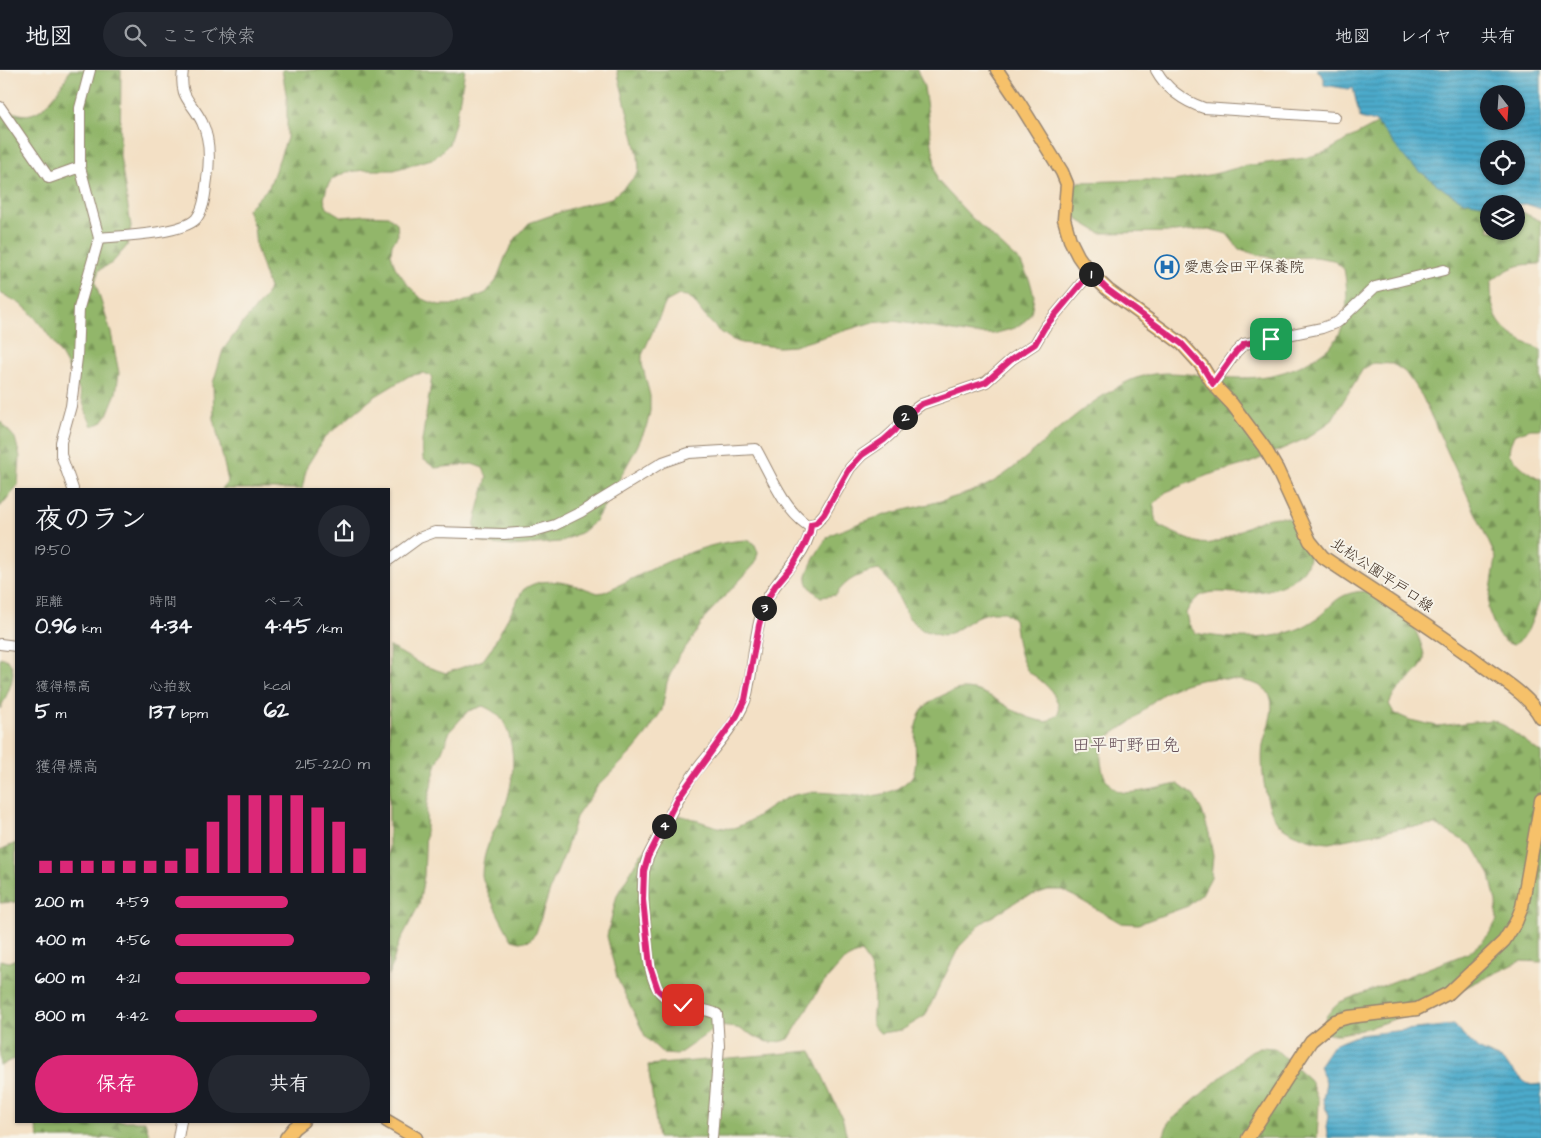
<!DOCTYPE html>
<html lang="ja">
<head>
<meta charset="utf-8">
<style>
	body { margin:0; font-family:"Architects Daughter","Klee One",sans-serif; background:#242831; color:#f1f3f6; height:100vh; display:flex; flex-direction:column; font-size:19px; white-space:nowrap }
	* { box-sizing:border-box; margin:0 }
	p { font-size:16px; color:#9ea1a6 }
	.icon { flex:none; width:28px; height:28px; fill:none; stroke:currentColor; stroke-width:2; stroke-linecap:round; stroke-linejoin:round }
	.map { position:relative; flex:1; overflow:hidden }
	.side { position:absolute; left:15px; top:418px; width:375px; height:635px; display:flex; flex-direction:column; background:#171b24; border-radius:0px; box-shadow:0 1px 4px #0004 }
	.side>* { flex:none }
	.needle { width:32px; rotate:163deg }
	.fabs { position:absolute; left:1480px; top:15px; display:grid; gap:10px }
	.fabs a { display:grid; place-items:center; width:45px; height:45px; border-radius:50%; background:#171b24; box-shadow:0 1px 4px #0004; font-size:25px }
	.pin { position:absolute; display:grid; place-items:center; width:42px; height:42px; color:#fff; margin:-21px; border-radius:10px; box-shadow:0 2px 8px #0006 }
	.km { position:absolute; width:25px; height:25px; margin:-12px; border-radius:50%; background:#222; color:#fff; font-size:14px; line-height:25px; text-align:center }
	.round { display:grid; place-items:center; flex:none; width:52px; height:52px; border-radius:26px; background:#242831 }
	.summary { display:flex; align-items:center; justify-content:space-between; height:85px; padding:0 20px }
	h1 { font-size:28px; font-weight:800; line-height:38px }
	.metrics { display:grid; grid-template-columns:repeat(3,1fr); gap:8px; height:85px; padding:5px 20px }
	.metrics div { display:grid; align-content:center }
	.metrics b { font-size:21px; font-weight:800 }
	.metrics small { font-size:14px; font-weight:400 }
	.metrics p { font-size:14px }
	.chart { height:140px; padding:10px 20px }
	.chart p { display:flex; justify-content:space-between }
	.chart svg { width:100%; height:90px; margin-top:5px; stroke:#db2777; stroke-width:6 }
	.button { display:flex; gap:10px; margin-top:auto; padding:10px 20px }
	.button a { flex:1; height:58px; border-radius:30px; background:#db2777; color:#fff; font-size:20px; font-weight:800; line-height:58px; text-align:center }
	.button a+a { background:#242831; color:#f1f3f6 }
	ul { padding:0 20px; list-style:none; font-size:16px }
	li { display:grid; grid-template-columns:80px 60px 1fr; align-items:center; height:38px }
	li i { height:12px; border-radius:6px; background:#db2777 }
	header { display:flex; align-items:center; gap:30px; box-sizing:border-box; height:70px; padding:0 25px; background:#171b24; border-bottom:1px solid #363941 }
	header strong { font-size:24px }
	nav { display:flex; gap:28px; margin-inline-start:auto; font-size:18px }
	.search { width:350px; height:45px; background:#242831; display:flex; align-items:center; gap:12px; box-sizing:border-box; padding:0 18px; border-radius:28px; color:#9ea1a6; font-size:19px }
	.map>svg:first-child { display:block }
	.forest { fill:url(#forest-firs); stroke:#667044 }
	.water { fill:url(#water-rules); stroke:#446a74; fill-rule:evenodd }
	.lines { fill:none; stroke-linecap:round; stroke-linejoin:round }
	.minor-casing { stroke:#978572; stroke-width:12 }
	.major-casing { stroke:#978572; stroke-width:15 }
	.minor { stroke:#fff; stroke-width:10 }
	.major { stroke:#f6c16b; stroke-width:12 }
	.route-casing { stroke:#fff; stroke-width:10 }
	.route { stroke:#db2777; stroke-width:6 }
	.labels { text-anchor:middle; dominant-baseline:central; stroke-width:4; stroke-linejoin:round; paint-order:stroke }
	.poi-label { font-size:15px; fill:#3b2a1e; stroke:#f7f3e8; text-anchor:start }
	.street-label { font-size:15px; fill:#3b2a1e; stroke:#f7f3e8 }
	.quarter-label { font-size:18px; fill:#69535c; stroke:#f7f3e8 }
</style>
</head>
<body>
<header>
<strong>地図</strong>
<div class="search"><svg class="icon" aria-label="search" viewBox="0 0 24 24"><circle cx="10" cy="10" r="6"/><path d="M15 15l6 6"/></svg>ここで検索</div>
<nav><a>地図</a><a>レイヤ</a><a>共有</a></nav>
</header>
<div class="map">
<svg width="1541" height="1068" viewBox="0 0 1541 1068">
	<defs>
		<pattern id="forest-firs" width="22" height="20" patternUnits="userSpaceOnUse" patternTransform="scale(1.25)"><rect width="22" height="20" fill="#92b66a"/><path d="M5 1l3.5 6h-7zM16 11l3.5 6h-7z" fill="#789457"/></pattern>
		<pattern id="water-rules" width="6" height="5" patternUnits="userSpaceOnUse" patternTransform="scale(1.25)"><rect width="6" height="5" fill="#4caacb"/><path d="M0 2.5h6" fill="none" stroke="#408ba4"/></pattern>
	</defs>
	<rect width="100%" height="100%" fill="#f7f3e8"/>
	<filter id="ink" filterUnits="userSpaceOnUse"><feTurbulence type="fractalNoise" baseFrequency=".02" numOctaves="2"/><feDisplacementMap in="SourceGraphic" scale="10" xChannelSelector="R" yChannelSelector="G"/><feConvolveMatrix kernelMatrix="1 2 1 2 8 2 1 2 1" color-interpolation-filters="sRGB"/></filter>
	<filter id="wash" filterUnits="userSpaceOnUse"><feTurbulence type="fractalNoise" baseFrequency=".0096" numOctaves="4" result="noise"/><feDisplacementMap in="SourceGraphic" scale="20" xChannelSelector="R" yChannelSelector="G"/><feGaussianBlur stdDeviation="1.12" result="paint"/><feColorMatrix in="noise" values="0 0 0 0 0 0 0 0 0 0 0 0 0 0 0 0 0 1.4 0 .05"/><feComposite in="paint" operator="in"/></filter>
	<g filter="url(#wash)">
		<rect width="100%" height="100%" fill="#f3e0c5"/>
		<path class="forest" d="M70,0H121L120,86L131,156L127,176L112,193L99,200L95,212L111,263L119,303L116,323L107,345L101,353L92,356C86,344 83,332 79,320C67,292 50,264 29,241C21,233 10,228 0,223V38C9,40 22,47 31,44C47,41 64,13 70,0Z
			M282,0H465L456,49L449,74L435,88L394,100H366L346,102L332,109L327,117L324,129L327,138L342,147L365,145L388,146L397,153L398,165L392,174L391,184L395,197L408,215L422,229L439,235H455L486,223L496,211L506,185L516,168L529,153L575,137L611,128L628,114L639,101L638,85L617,0H917L924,17L937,110L971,147L1021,193L1030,211L1034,226L1031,243L1026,250L1015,258L993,264H972L894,251L870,253L794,276L779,277L741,273L731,269L718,260L704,245L692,229L687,226L679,225L666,232L642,285V294L650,326V341L647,355L637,377L610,426L595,451L582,462L560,472L511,476L484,473L476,466L474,455L487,407L483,398L472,394L435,398L423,389L422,371L432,306L423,303L409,306L374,327L325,367L307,396L302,419H222L228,411L214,349L213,313L223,280L242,254L265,227L269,218L256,177L254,157L247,139L269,117L287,68V29Z
			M1392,46L1489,134V161H1516V137L1524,143L1541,151V194C1518,194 1510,196 1491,212C1490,254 1505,264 1541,280V359H1530L1514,365L1510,375L1509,384C1519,395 1527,403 1541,409V529L1528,560L1522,569L1513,575L1506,572L1498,565L1488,539L1496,488L1422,326L1405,302L1393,294L1373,293L1363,299L1331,351L1307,368L1250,393L1208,405L1166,422L1154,434C1154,453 1156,455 1172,462C1184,467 1199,476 1212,473C1235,467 1270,436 1294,451C1304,457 1308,467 1309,479C1311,490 1306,499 1298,505C1282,520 1258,523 1237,523C1226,523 1215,520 1204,524C1195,528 1190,535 1186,543L1188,553L1195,563C1232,570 1280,573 1313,551C1330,540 1333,526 1356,522C1361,521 1371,521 1375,522C1381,523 1402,540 1406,544C1412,551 1426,581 1424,590C1420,605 1395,616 1389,634L1394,643L1410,650L1437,656L1492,650L1505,656L1541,683V892L1521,891L1417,940L1386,952L1361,960L1340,964H1328C1320,947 1328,944 1340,932L1468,883L1482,872L1489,864L1497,850L1496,832L1490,805L1473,776L1436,755L1407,757L1329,773C1314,772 1292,765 1280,755C1265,741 1260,695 1263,675C1266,660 1277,638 1269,624C1262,611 1237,610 1224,609C1205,606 1175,615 1160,626C1148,634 1140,646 1128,654C1119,660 1108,664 1103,675C1099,683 1101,697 1104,705C1107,713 1113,720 1122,722C1132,725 1166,716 1178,714L1194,726L1202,741L1209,763L1213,785L1211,807L1202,824L1188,836L1138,854L1121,853L1063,820H1048L1020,829L982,853L959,877L925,946L902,960L880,963L872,954C874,930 878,902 861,882L843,891L821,916L789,969C763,978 760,966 737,958C731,957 724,957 718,956L677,985L664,984L646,968L617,908L607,866L617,825L639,787L671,754L677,745C693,747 719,761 733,758C757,752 777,726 804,723C842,718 877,740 910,709C926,693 899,646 937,628C946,624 956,618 966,619C987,620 999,633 1017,642C1026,647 1035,650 1046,652L1059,644C1059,626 1048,616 1035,606C1031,604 1028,602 1026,598C1017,582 1017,566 1014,549L1004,542H991L976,547L951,563L942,566L922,560L909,548L891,513L879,500C861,503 846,509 836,525L821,527C815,523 808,517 807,510C805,502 822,473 828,467C832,463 840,461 845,459C889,439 939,436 983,417C1003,408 1018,394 1035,380C1060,358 1084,336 1113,320C1121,315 1131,309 1140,307C1162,300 1185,304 1208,306C1253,311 1289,308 1326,280C1350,262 1349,225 1344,199L1333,190L1316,187L1274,188L1258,185L1239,179L1227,164L1209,159L1175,162L1100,163L1080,151L1069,139L1065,128L1078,112L1147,110L1173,111L1214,104L1244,96L1305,88L1326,82L1354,66Z
			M0,351L15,368L20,387L18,415L0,437Z
			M747,470L754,473L758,482L755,494L706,546L694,566L677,589L667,612L662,640L646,665L632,682L597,717L576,747L565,783L552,814L536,863L530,870L520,872L512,870C505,859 483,816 482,805C482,783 493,763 502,744C512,720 516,694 510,669C505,650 500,644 483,636L468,641L450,661L436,696L427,733L424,806L419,835L398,875L389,905V576L422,595L446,603L483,590L491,579L523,520C544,503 575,515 598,523L604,522C649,502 696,472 747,470Z
			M0,587C25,593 7,624 0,639Z
			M16,773V832L0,833V780Z
			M16,889V989L11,990L0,996V890L9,892Z
			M1260,977L1274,978L1310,1010L1319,1033L1317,1068H1163L1168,1053L1251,981Z
			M811,981L843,1050L847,1068H658L648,995Z
			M36,1051H145L150,1068H39L36,1058Z"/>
		<path class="water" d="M1317,0H1541V139L1526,134L1489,135L1463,131L1446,121L1410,94L1376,52L1360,48L1353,18L1348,19L1324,15V8ZM1489,24H1516V51H1489ZM1489,79H1516V106H1489Z
			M1453,955L1478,979L1502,990L1526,1013L1532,1015L1541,1014V1068H1328L1326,1058L1328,1046L1323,1029L1326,1012L1319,996L1333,975L1358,965Z"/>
	</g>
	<g filter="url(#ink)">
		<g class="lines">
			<g class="minor-casing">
				<path id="minor" d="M1156,0C1167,20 1183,31 1204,38L1335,47
					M0,37L49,108L80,97
					M99,168C121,166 181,164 196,149C205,138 205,122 207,109C210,90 210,69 202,52C191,30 179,29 183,0
					M1213,314L1236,282L1244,274L1322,258L1338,252L1375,217L1444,200
					M73,419L61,385V372L71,336L77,288L79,238L99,168L80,97V38L90,0
					M389,490L419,468L435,462L504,464L531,462L555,455L581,442L663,392L689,383L756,379C771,405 782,437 807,455L816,453L824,444L850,398L862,385L884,370L894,361L908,344L922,334L986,312L1012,289L1035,274L1045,257L1090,203
					M0,574L16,576
					M178,1068L181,1051
					M712,1068L719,976L717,944C701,937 679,938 664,926C649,913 649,888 647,870C645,847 641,824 644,802C645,788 654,776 660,764C673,739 685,714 702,693C718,674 736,654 745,631C748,624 748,616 750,609C754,584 756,554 766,531C778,504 809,486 811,454"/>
			</g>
			<g class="major-casing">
				<path id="major" d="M997,0L1020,34L1062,102L1067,114L1064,149L1070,170L1078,186L1090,203L1108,220L1182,274L1202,296L1213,314L1232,334L1264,377L1277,399L1310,471L1323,487C1376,523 1430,556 1482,595C1502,610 1529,625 1541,648
					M387,1051L416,1068
					M286,1068L294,1058L303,1051
					M1248,1068L1311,971L1335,951L1349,947L1417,939L1449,923L1504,871L1516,852L1522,837L1541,731"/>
			</g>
			<use href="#minor" class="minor"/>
			<use href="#major" class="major"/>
		</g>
	</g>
	<g class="lines" filter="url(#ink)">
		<g class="route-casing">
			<path id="route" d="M683,935L667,928L658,920L650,896L643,830L644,801L648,787L678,728L737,646L745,630L759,555L766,532L775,516L792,496L804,476L810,462L811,454L816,453L824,444L850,398L862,385L884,370L894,361L908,344L922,334L986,312L1012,289L1035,274L1045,257L1090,203L1108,220L1182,274L1202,296L1213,314L1236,282L1244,274L1271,269"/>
		</g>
		<use href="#route" class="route"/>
	</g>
	<defs>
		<g id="hospital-ring" transform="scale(1.25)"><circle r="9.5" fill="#f7f3e8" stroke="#1f6fb2" stroke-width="1.5"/><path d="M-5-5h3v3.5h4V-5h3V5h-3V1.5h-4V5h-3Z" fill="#1f6fb2"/></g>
	</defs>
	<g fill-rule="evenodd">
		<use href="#hospital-ring" x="1167" y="197"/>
	</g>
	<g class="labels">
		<g class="poi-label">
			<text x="1184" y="197">愛恵会田平保養院</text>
		</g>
		<g class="street-label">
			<text transform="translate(1382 505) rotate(34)">北松公園平戸口線</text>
		</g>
		<g class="quarter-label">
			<text x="1126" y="675">田平町野田免</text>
		</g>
	</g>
</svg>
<div class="fabs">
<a><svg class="needle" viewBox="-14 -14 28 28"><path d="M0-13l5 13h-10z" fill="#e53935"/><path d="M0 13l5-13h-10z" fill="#9ea1a6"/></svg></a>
<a><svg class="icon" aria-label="locate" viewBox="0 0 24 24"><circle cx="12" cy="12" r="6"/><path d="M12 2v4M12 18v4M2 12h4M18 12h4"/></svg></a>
<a><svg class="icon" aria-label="layers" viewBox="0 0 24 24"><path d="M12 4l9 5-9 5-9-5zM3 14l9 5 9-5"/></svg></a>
</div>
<div class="pin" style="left:1271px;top:269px;background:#1e9e55"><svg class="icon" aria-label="arrive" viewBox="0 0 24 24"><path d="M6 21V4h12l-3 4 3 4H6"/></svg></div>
<div class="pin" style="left:683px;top:935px;background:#d93025"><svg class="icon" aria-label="check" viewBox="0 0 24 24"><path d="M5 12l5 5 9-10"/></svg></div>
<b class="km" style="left:1091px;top:204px">1</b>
<b class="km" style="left:905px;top:347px">2</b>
<b class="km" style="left:764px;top:538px">3</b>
<b class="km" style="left:664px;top:756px">4</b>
<section class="side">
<div class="summary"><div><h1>夜のラン</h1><p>19:50</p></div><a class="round"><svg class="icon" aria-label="share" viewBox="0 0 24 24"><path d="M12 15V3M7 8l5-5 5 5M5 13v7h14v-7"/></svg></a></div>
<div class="metrics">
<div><p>距離</p><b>0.96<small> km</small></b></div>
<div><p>時間</p><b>4:34</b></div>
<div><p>ペース</p><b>4:45<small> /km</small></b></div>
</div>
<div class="metrics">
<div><p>獲得標高</p><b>5<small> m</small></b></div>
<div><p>心拍数</p><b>137<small> bpm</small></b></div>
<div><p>kcal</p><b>62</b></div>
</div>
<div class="chart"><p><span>獲得標高</span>215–220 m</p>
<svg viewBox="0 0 160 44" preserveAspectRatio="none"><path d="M5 44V38M15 44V38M25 44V38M35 44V38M45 44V38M55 44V38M65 44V38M75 44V32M85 44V19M95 44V6M105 44V6M115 44V6M125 44V6M135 44V12M145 44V19M155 44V32"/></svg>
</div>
<ul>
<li><b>200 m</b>4:59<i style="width:58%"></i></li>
<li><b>400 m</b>4:56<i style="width:61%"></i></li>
<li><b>600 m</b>4:21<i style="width:100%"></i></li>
<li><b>800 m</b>4:42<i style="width:73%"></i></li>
</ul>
<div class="button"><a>保存</a><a>共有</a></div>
</section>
</div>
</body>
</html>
